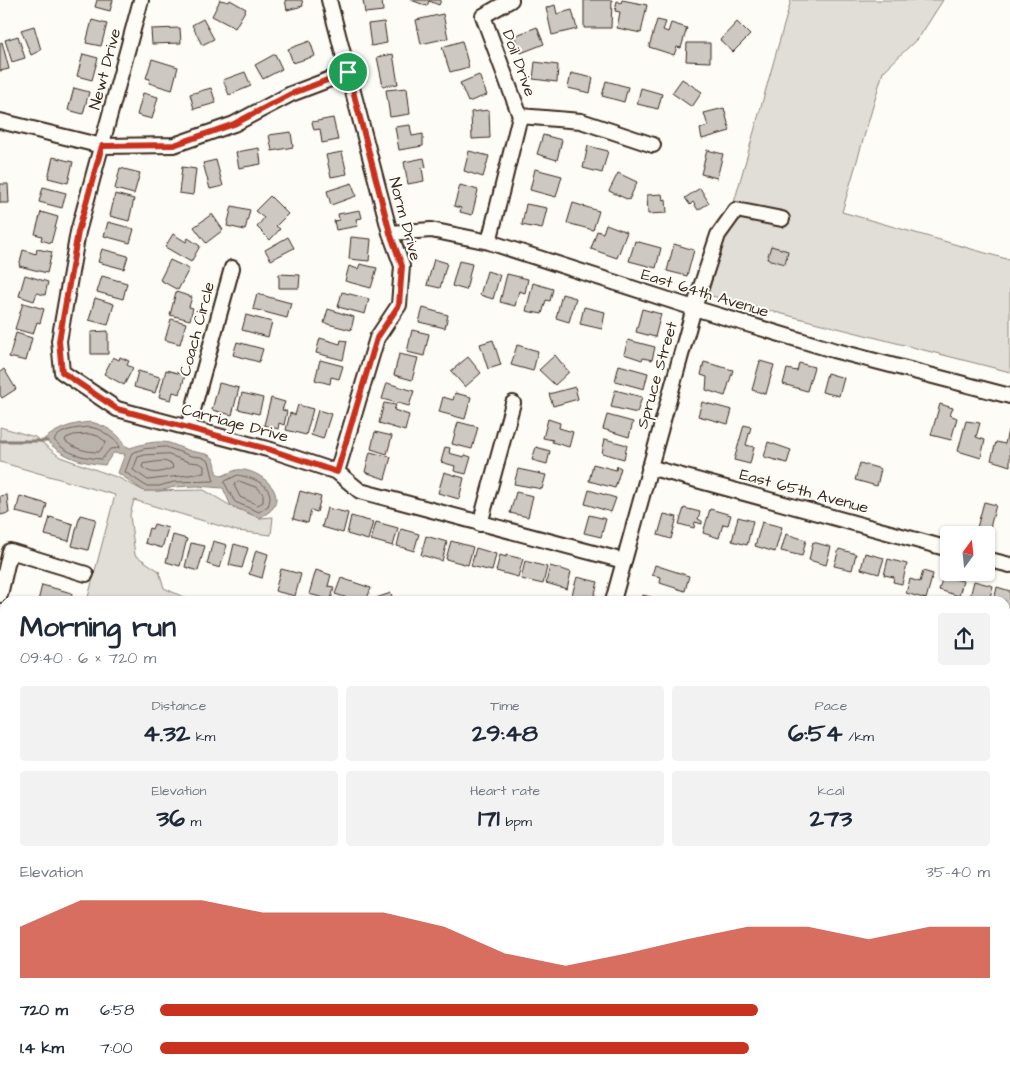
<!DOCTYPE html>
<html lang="en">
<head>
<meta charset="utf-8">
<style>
	body { margin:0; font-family:"Architects Daughter",sans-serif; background:#f2f2f3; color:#1f2937; height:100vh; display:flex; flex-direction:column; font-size:19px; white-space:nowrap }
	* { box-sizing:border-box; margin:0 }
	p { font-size:16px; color:#747a83 }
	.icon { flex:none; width:28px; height:28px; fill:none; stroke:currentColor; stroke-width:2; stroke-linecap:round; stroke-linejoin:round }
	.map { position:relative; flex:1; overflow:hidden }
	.drawer { position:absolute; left:0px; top:596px; width:1010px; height:481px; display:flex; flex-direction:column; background:#fff; border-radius:15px 15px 0 0; box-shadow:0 1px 4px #0004 }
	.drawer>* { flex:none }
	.needle { width:32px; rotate:15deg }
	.fabs { position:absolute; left:940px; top:526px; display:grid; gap:10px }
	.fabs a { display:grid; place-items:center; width:55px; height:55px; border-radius:5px; background:#fff; box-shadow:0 1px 4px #0004; font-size:25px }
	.pin { position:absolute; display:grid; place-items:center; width:42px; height:42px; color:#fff; margin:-21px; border:2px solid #fff; border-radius:50%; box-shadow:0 1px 5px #0007 }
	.round { display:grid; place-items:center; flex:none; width:52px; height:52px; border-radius:5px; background:#f2f2f3 }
	.headline { display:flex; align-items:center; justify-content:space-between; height:85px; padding:0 20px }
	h1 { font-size:28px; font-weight:700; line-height:38px }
	.metrics { display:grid; grid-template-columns:repeat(3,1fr); gap:8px; height:85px; padding:5px 20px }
	.metrics div { display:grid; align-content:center; border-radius:5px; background:#f2f2f3; text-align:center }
	.metrics b { font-size:25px; font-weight:700 }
	.metrics small { font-size:14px; font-weight:400 }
	.metrics p { font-size:14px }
	.chart { height:140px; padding:10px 20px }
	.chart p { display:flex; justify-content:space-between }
	.chart svg { width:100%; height:90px; margin-top:5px; fill:#c8321e; opacity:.7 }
	ul { padding:0 20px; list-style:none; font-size:16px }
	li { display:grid; grid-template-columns:80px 60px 1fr; align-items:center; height:38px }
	li i { height:12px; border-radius:6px; background:#c8321e }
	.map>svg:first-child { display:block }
	.green { fill:#e1ded7; stroke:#8e847a }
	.water { fill:#bbb4ad; stroke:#887d74 }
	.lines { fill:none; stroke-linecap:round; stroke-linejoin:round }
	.shore { stroke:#6e6157; stroke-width:1 }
	.stream { stroke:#887d74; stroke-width:3 }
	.building { fill:#cdc8c2; stroke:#3b2a1e }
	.street-casing { stroke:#3b2a1e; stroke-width:18 }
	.secondary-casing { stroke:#3b2a1e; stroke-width:22 }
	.street { stroke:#fdfcf7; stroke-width:14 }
	.secondary { stroke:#fdfcf7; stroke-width:19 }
	.route-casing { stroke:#fff; stroke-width:10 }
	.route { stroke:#c8321e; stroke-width:6 }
	.labels { text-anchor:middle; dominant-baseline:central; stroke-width:4; stroke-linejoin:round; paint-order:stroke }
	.street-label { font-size:16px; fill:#3b2a1e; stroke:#fdfcf7 }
</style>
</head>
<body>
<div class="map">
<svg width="1010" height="1077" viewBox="0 0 1010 1077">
	<rect width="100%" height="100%" fill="#fdfcf7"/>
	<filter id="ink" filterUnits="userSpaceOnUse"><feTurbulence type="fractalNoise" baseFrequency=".02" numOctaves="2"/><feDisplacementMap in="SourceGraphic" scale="10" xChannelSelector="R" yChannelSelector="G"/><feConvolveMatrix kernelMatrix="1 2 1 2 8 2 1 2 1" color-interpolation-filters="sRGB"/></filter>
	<g filter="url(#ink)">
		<path class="green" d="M791,0H943L920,36L883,72L842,212L1010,260V372L708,295Z
			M0,427L35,437L60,457L119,478L144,491L204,490L231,506L260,518L273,517L271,535L237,531L134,500L130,515L135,555L159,571L164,588L192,601H87L115,495L0,462Z
			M0,838L5,839V1072L140,1073L139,1077H0Z
			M511,1073L889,1072L907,1077H509Z"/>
		<path class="water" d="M91,422C103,425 120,433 124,445L130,448C142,444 157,440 169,443C176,445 183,449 191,451C207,455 217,452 216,473L222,476C227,474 232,471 237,470C254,467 286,489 273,508C270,512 264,515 260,518L231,506L223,488L197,486L174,487L160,491H144L118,473L125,454L113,453L105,465C78,462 64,457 44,439C61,427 71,424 91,422Z"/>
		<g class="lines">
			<path class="shore" d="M90,427L101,430L118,443L119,448L110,449L102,459C84,458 66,454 54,440C60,429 78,428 90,427Z
				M90,434L98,436L106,442L99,452C87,452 75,449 65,441L66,438L74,435Z
				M166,447L191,456L201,457L209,461L214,481L174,482L159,486H146L125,472L132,453L143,449Z
				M166,454L189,462L199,463L204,466V473L148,480L133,470L138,457L145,455Z
				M164,461L172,464L173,468C161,472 153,476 142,467L143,464Z
				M238,475C254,478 277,486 268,506L259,512L235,502L224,482Z
				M239,481L258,488L263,494V502L258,505L240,497L234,485Z"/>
			<path class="stream" d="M0,441H47"/>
		</g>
		<path class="building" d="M97,0H113L110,11L95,7Z
			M220,0L229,2L230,0L246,9L235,28L212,16Z
			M285,0H302L303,6L287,10Z
			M363,0H382L383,11L365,13Z
			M411,0H441L439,5L429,1L427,6Z
			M584,0H612L611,28H584Z
			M622,0L647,5L641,33L617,28L620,12L615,11L617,1L621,3Z
			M555,5L557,14L572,10L577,29L552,35L546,8Z
			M443,14L448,38L421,44L416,20Z
			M203,19L214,39L202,45L192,25Z
			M92,20L107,24L101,46L86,43Z
			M657,20L666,22L663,30L668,32L671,23L687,28L681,48L677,47L674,55L649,47Z
			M384,22L387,43L371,46L368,24Z
			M737,22L750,35L733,52L720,40Z
			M34,26L41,50L31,55L21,30Z
			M537,27L544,44L521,53L514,36Z
			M180,28L181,43L152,44L151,29Z
			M18,36L25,58L12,62L5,40Z
			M310,41L315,56L293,63L288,49Z
			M462,41L469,67L450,72L442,47Z
			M2,42L9,69L0,71V43Z
			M687,43H710V62L686,61Z
			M83,54L98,58L92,80L77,76Z
			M275,54L282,69L263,79L255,65Z
			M393,54L398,84L383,86L377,57Z
			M152,59L178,67L172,90L149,83L150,79L146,78Z
			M535,62L558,65L557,82L533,79Z
			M245,72L251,86L229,95L223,80Z
			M571,73L593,78L590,93L568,88Z
			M479,75L487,95L468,102L460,83Z
			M682,79L702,92L692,107L672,93Z
			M606,81L628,87L624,102L602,96Z
			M74,88L89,92L83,114L68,110Z
			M211,88L216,103L194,109L190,94Z
			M407,88L410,114L390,117L386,90Z
			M641,88L662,94L658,109L637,104Z
			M143,93L158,97L152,119L137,115Z
			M724,108L730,131L702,139L700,129L708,126L704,113Z
			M489,110L490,138L472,139L471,112Z
			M333,118L338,140L322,143L320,129L314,130L312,122Z
			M410,125L412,136L423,134V146L399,150L395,127Z
			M291,132L293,147L272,151L269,135Z
			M543,135L562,140L557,160L537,154Z
			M588,146L608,151L602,173L583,168Z
			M259,148L261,164L239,168L236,152Z
			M707,150L723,154L717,178L701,174Z
			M469,151L489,156L483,177L464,171Z
			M342,152L347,174L331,177L326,155Z
			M53,157L73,162L68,183L48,178Z
			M424,158L426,167L422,168L424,181L408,184L404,162Z
			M216,160L223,186L210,189L203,163Z
			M182,167L196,169L193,195L179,193Z
			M120,168L140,173L134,194L115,189Z
			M535,169L562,176L556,197L530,190Z
			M618,173L637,182L629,200L609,191Z
			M352,183L356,196L331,205L327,191Z
			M0,184H8L9,203H0Z
			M460,185L478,190L472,215L460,212L461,208L454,206Z
			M43,187L66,193L62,208L39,202Z
			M700,188L709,203L698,210L693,202L690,205L685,198Z
			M115,194L134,199L129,221L110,216Z
			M662,194L663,200L666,199L667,213L648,214L647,195Z
			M270,196L288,214L276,226L280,229L270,240L257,227L264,218L255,211Z
			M573,203L599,211L593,230L567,223Z
			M526,204L547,208L542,229L522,225Z
			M232,206L250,210L245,230L227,226Z
			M360,210L362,218L356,219L358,226L336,230L334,221L339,220L338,214Z
			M41,212L58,217L51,243L41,240L42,236L35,234Z
			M212,214L223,230L206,243L194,227Z
			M108,222L134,229L130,243L104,236Z
			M606,224L627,232L617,258L591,249L597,231L603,233Z
			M173,234L186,242L188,238L200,246L191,262L165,247Z
			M288,237L294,248L271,260L265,250Z
			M351,237L371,239L369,261L349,259Z
			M635,241L661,248L656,268L629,261Z
			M674,244L694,250L687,276L667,271Z
			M771,246L788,251L785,264L767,259Z
			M37,249L52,252L47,273L19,266L23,250L36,254Z
			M102,249L128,256L124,269L98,262Z
			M434,259L447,263L440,288L427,285Z
			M170,260L189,269L178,290L160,280Z
			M459,261L472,264L466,290L452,286Z
			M360,264L377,268L371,288L345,281L349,266L358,269Z
			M487,271L500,275L493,299L480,295Z
			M279,274L300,275L299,288H279Z
			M507,274L528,279L525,293L519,291L515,306L500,302Z
			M25,275L48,282L45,295L37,293L34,301L19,296Z
			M102,276L127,283L123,299L97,292Z
			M533,283L553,289L550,301L546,300L542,314L526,311Z
			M176,292L192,297L189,307L193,308L190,320L170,315Z
			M342,292L369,299L365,314L338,307Z
			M257,294L291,303L287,318L253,309Z
			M562,294L576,298L569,322L556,318Z
			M95,298L114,304L108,325L89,320Z
			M23,303L44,309L40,323L37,322L33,334L15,329Z
			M584,307L605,312L602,329L580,324Z
			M423,308L448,315L445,328L419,322Z
			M328,309L354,317L351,330L324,323Z
			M642,309L661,314L655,337L636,332Z
			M246,315L272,322L268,337L242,330Z
			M171,319L186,323L180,344L165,340Z
			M412,330L429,334L424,356L407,352Z
			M108,331V354H91V332Z
			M16,333L32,338L26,361L9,357Z
			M320,338L340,344L341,340L347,341L343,360L316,353Z
			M493,340L501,365L488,369L480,344Z
			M628,340L655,347L652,360L643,358L642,360L624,354Z
			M237,342L263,349L259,362L233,355Z
			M517,345L538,351L533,371L511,365Z
			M399,354L418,358L412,380L394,375Z
			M555,355L569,372L555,385L539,370Z
			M113,357L119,360L120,357L129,361L127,365L133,368L124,385L104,374Z
			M468,357L481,373L465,387L451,371Z
			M320,360L343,366L339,379L331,377L330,384L315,380Z
			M760,361L774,365L766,394L752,390Z
			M704,362L733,370L725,396L706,390L707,377L701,375Z
			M799,363L814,367L807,391L783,384L787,369L797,371Z
			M619,365L648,373L644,389L615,381Z
			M4,369L16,389L2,398L0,395V372Z
			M166,370L185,375L180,394L173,392L171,400L159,397Z
			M138,371L160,377L155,393L134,387Z
			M827,373L844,378L839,396L822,392Z
			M219,383L239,388L232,415L212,410Z
			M387,383L414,391L409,406L382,399Z
			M575,387L578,399L553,406L549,394Z
			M615,390L642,397L637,413L611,407Z
			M242,393L263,398L259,414L238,409Z
			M455,393L471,397L465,419L439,412L443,397L453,400Z
			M271,398L285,402L282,410L287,411L284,425L279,423L278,429L264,425Z
			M702,402L732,410L728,424L698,416Z
			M384,403L396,405L394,410L409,415L405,431L379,423Z
			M940,404L953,408L950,415L957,418L951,440L931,435Z
			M298,405L313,409L306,435L286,430L290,413L295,415Z
			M318,410L331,414L323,439L311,435Z
			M607,415L633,422L629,437L603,429Z
			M548,419L560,423L559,428L573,432L569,447L552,442L553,440L543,438Z
			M966,421L980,423L976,437L985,440L981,458L958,451Z
			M458,422L478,427L472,449L452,444Z
			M744,425L751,427L746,445L754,447L750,464L734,460Z
			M1008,430L1010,431V466L991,460L996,442L1005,444Z
			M375,432L392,436L387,454L371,449Z
			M605,439L627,445L624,459L602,453Z
			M768,442L791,450L787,463L764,457Z
			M445,447L450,448L449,453L464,457L465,455L471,457L466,474L454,471L455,466L441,462Z
			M536,447L550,451L547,464L532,460Z
			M370,452L391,457L385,479L365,472Z
			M860,463L881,469L877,486L855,480Z
			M593,464L616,470L617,466L621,468L615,488L589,481Z
			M518,469L546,475L542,489L514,484Z
			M444,472L464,478L459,499L438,493Z
			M589,490L616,498L611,512L585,504Z
			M300,491L321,497L317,512L311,510L308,523L293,519Z
			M516,492L533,496L528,517L510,513Z
			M7,495L9,513L0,515V496Z
			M20,496L47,504L43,519L16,512Z
			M984,502L996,505L987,539L986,535H975Z
			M327,508L348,513L343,533L322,527Z
			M684,508L700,512L698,519L702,521V524L695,522L694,528L679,524Z
			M710,509L731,515L728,525L723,524L719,538L703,533Z
			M664,514L677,517L671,539L658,535Z
			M80,515L96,519L88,550L72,546Z
			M589,515L606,519L601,537L584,533Z
			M351,516L373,522L368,540L347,534Z
			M50,517L73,524L69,541L45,535Z
			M738,517L753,521L747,545L732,541Z
			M376,522L398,528L393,546L371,540Z
			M762,522L782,527L775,552L755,546Z
			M154,524L168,528L162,548L145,543L149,528L152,529Z
			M401,529L419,534L414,551L397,546Z
			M786,534L806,540L802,556L781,551Z
			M173,535L187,539L180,566L166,562Z
			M426,536L447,542L442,561L421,555Z
			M213,541L227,545L220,568L207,564Z
			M451,541L473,547L468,565L446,559Z
			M813,542L831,547L826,565L809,560Z
			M191,543L205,546L198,571L185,567Z
			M234,544L248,548L242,568L229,565Z
			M476,548L496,554L492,571L471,566Z
			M839,549L856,554L852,570L834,566Z
			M256,550L268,554L262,578L249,574Z
			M865,553L884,558L879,574L861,569Z
			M500,555L506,557V555L523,559L518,577L496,571Z
			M888,559L907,564L902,584L893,582L894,577L884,575Z
			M525,561L547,567L543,584L521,579Z
			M655,565L689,576L685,591L660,583L661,577L652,575Z
			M550,566L571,572L567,589L546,583Z
			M281,569L301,574L295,596L275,591Z
			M316,570L331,575L328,586L334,587L331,600L309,594Z
			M923,571L933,574L926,599L906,593L910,579L920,582Z
			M943,576L963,581L959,596L939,590Z
			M577,577L598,582L593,601L572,595Z
			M341,578L371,588L366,601H357L335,594Z
			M974,581L993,586L989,601L970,597Z
			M42,585L72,593L70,601H38Z
			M997,587L1010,591V608L1005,606V601H994Z
			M391,593L393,601H377L376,598Z
			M643,595L666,601H641Z
			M3,735H5V759L0,758V743H3Z
			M1005,766L1010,767V782L1006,781L1005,785Z
			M2,767L5,768V795L0,794V774Z
			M1005,854L1010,855V872L1005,871Z"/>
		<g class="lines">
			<g class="street-casing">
				<path id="street" d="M141,0L78,232L59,341L62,372L117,409L271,450L337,472L360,491L624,561
					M329,0L390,233L402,266L399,305L377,338L337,472
					M520,116L581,121L653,145
					M0,121L102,146L174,145L234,124L291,94L349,72
					M390,233L431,230L489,242L694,308L833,350L1010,396
					M489,242L520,116L483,16L511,0
					M188,428L232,268
					M649,467L949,549
					M480,524L513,403
					M986,559L1010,565
					M0,595L10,551L86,574
					M613,601L694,308L718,235L736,210L782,219
					M1005,736L1010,737
					M1005,910L1010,911
					M310,1077L311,1072
					M485,1077L487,1072"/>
			</g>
			<g class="secondary-casing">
				<path id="secondary" d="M0,820L5,822
					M927,1072L944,1077"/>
			</g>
			<use href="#street" class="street"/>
			<use href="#secondary" class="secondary"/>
		</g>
	</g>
	<g class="lines" filter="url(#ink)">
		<g class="route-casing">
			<path id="route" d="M348,72L390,233L402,266L399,305L377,338L337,472L271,450L117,409L62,372L59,341L68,290L78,232L102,146L174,145L234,124L291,94Z"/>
		</g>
		<use href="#route" class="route"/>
	</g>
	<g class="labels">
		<g class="street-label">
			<text transform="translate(519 63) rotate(70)">Doil Drive</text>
			<text transform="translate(105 69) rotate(-75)">Newt Drive</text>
			<text transform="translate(405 219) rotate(75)">Norm Drive</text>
			<text transform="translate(705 293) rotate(17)">East 64th Avenue</text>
			<text transform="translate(197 329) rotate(-75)">Coach Circle</text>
			<text transform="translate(657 375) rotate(-74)">Spruce Street</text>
			<text transform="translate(235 423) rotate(15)">Carriage Drive</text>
			<text transform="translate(804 491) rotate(15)">East 65th Avenue</text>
		</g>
	</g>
</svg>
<div class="fabs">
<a><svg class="needle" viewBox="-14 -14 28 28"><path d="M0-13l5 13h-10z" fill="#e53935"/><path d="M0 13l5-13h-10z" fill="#747a83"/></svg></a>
</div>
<div class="pin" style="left:348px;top:72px;background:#1e9e55"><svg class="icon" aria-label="arrive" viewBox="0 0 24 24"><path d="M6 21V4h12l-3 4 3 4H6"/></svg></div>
<section class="drawer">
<div class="headline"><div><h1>Morning run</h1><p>09:40 · 6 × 720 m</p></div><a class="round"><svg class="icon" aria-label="share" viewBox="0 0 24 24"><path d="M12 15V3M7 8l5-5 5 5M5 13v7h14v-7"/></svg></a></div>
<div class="metrics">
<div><p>Distance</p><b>4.32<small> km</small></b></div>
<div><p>Time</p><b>29:48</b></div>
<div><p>Pace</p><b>6:54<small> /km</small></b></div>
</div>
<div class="metrics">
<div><p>Elevation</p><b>36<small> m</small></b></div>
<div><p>Heart rate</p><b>171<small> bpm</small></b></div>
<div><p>kcal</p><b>273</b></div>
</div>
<div class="chart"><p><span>Elevation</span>35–40 m</p>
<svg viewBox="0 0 160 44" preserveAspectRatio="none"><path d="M0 44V19L10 6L20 6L30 6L40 12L50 12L60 12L70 19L80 32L90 38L100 32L110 25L120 19L130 19L140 25L150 19L160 19V44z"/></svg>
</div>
<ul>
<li><b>720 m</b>6:58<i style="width:72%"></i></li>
<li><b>1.4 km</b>7:00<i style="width:71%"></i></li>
</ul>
</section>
</div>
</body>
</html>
